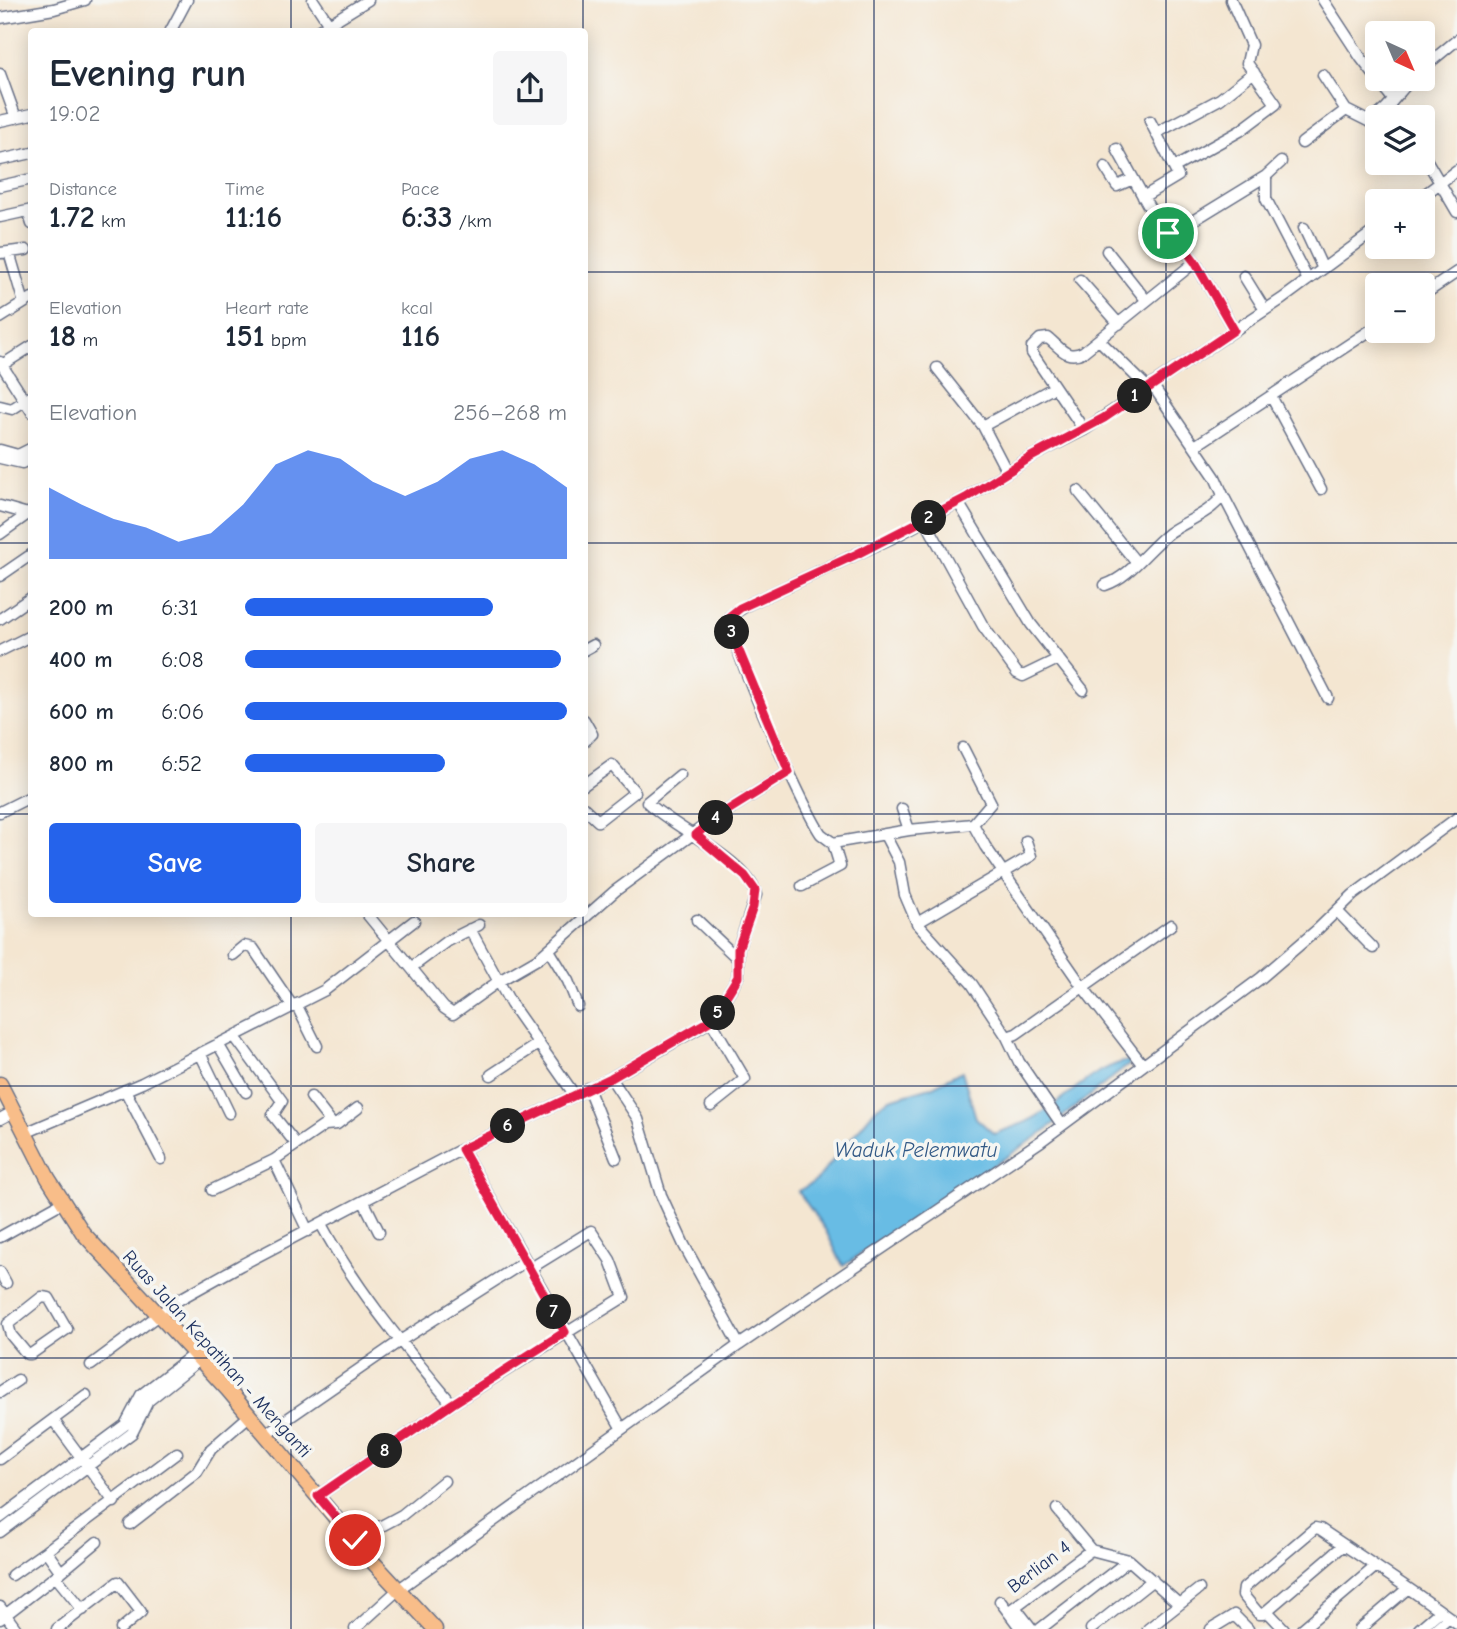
<!DOCTYPE html>
<html lang="en">
<head>
<meta charset="utf-8">
<style>
	body { margin:0; font-family:"Comic Neue",sans-serif; background:#f6f6f7; color:#1f2937; height:100vh; display:flex; flex-direction:column; font-size:26px; white-space:nowrap }
	* { box-sizing:border-box; margin:0 }
	p { font-size:23px; color:#747a83 }
	.icon { flex:none; width:38px; height:38px; fill:none; stroke:currentColor; stroke-width:2; stroke-linecap:round; stroke-linejoin:round }
	.map { position:relative; flex:1; overflow:hidden }
	.drawer { position:absolute; left:28px; top:28px; width:560px; height:889px; display:flex; flex-direction:column; background:#fff; border-radius:7px; box-shadow:0 4px 18px #0003 }
	.drawer>* { flex:none }
	.needle { width:46px; rotate:136deg }
	.tools { position:absolute; left:1365px; top:21px; display:grid; gap:14px }
	.tools a { display:grid; place-items:center; width:70px; height:70px; border-radius:7px; background:#fff; box-shadow:0 4px 18px #0003; font-size:35px }
	.pin { position:absolute; display:grid; place-items:center; width:60px; height:60px; color:#fff; margin:-30px; border:4px solid #fff; border-radius:50%; box-shadow:0 2px 7px #0007 }
	.km { position:absolute; width:35px; height:35px; margin:-18px; border-radius:50%; background:#222; color:#fff; font-size:19px; line-height:35px; text-align:center }
	.round { display:grid; place-items:center; flex:none; width:74px; height:74px; border-radius:7px; background:#f6f6f7 }
	.head { display:flex; align-items:center; justify-content:space-between; height:119px; padding:0 21px }
	h1 { font-size:38px; font-weight:700; line-height:52px }
	.stats { display:grid; grid-template-columns:repeat(3,1fr); gap:10px; height:119px; padding:7px 21px }
	.stats div { display:grid; align-content:center }
	.stats b { font-size:30px; font-weight:700 }
	.stats small { font-size:19px; font-weight:400 }
	.stats p { font-size:19px }
	.chart { height:196px; padding:14px 21px }
	.chart p { display:flex; justify-content:space-between }
	.chart svg { width:100%; height:126px; margin-top:7px; fill:#2563eb; opacity:.7 }
	.primary-button { display:flex; gap:14px; margin-top:auto; padding:14px 21px }
	.primary-button a { flex:1; height:80px; border-radius:7px; background:#2563eb; color:#fff; font-size:28px; font-weight:700; line-height:80px; text-align:center }
	.primary-button a+a { background:#f6f6f7; color:#1f2937 }
	ul { padding:0 21px; list-style:none; font-size:23px }
	li { display:grid; grid-template-columns:112px 84px 1fr; align-items:center; height:52px }
	li i { height:18px; border-radius:9px; background:#2563eb }
	.map>svg:first-child { display:block }
	.water { fill:#68bce4; stroke:#4276a1; stroke-width:2 }
	.lines { fill:none; stroke-linecap:round; stroke-linejoin:round }
	.minor-casing { stroke:#676f86; stroke-width:13 }
	.major-casing { stroke:#676f86; stroke-width:17 }
	.minor { stroke:#fff; stroke-width:10 }
	.major { stroke:#f8bd89; stroke-width:14 }
	.route-casing { stroke:#fff; stroke-width:14 }
	.route { stroke:#e11d48; stroke-width:9 }
	.grid { fill:none; stroke:#1b2f5e; stroke-width:2; stroke-opacity:0.55 }
	.labels { text-anchor:middle; dominant-baseline:central; stroke-width:7; stroke-linejoin:round; paint-order:stroke }
	.street-label { font-size:19px; fill:#1b2f5e; stroke:#f6f6f2 }
	.water-label { font-size:21px; font-style:italic; fill:#325986; stroke:#f6f6f2 }
</style>
</head>
<body>
<div class="map">
<svg width="1457" height="1629" viewBox="0 0 1457 1629">
	<rect width="100%" height="100%" fill="#f6f6f2"/>
	<filter id="ink" filterUnits="userSpaceOnUse"><feTurbulence type="fractalNoise" baseFrequency=".0143" numOctaves="2"/><feDisplacementMap in="SourceGraphic" scale="14" xChannelSelector="R" yChannelSelector="G"/><feConvolveMatrix kernelMatrix="1 2 1 2 8 2 1 2 1" color-interpolation-filters="sRGB"/></filter>
	<filter id="wash" filterUnits="userSpaceOnUse"><feTurbulence type="fractalNoise" baseFrequency=".00686" numOctaves="4" result="noise"/><feDisplacementMap in="SourceGraphic" scale="28" xChannelSelector="R" yChannelSelector="G"/><feGaussianBlur stdDeviation="1.57" result="paint"/><feColorMatrix in="noise" values="0 0 0 0 0 0 0 0 0 0 0 0 0 0 0 0 0 1.4 0 .05"/><feComposite in="paint" operator="in"/></filter>
	<g filter="url(#wash)">
		<rect width="100%" height="100%" fill="#f4e6d1"/>
		<path class="water" d="M1135,1060L1038,1136L843,1266L826,1231L798,1191L816,1181L877,1107L890,1099L931,1087L962,1071L976,1118L994,1134C1006,1129 1019,1126 1030,1120C1067,1102 1092,1064 1135,1060Z"/>
	</g>
	<g filter="url(#ink)">
		<g class="lines">
			<g class="minor-casing">
				<path id="minor" d="M313,0L329,24
					M1323,0L1361,58L1392,98
					M0,18L54,9L85,0
					M170,32L187,0
					M316,32L368,0
					M1423,68L1457,40
					M0,74L16,118
					M1323,75L1346,110L1368,121C1387,113 1397,93 1412,79
					M1388,106L1398,117
					M0,121L32,114
					M1156,133L1220,99L1254,72
					M1302,143L1346,110
					M1117,149L1149,207L1195,262L1234,330
					M1423,154L1457,212
					M0,160L32,153
					M1105,167L1117,186L1133,179
					M1175,167L1240,131L1276,104L1247,63L1251,45L1231,0
					M1266,176V199L1308,280
					M0,186L32,179
					M1143,197L1178,176L1150,121
					M1416,201L1457,170
					M28,211L32,224
					M0,217L32,210
					M1304,228L1323,269
					M1173,233L1266,176L1281,162
					M1107,251L1146,300
					M9,252L24,303
					M0,253L26,250
					M1244,276L1265,310
					M1080,280L1119,324
					M1423,295L1457,272
					M0,318L32,298
					M1100,341L1148,388
					M0,362L32,412
					M2,365L32,346
					M937,368L983,426L1007,472
					M1272,398L1321,489
					M0,406L12,409L32,396
					M983,426L1053,388
					M1084,430L1032,353V347L1040,339L1048,338C1061,348 1066,360 1083,352L1195,262
					M1195,446L1377,326
					M0,450L18,455L32,448
					M0,458L22,463L32,458
					M1078,491L1136,562
					M1223,495L1328,698
					M958,502L1031,624L1083,690
					M0,506L28,514
					M925,520L983,626L1017,673L1023,676L1058,659
					M0,534L32,511
					M0,576L32,554
					M1105,585C1130,577 1148,549 1169,533C1186,521 1211,513 1223,495L1215,477L1153,386
					M0,619L32,597
					M584,650L593,645
					M0,651L32,635
					M584,720L592,734L584,742
					M963,748L991,803L973,824
					M584,785L612,765L635,792L598,821L584,808
					M902,809L909,830
					M0,812L32,796
					M885,835L899,862L905,895L917,923L972,984L1007,1037L1016,1034L1171,925
					M802,886L840,866L833,843
					M1337,911L1373,948
					M367,914L444,1008L453,1014L499,981L539,958L615,891L712,820L789,772
					M697,920L737,958
					M917,923L1031,856L1026,841
					M470,929L511,1004L574,1094
					M549,950L568,981L578,1006
					M233,955L244,946L253,948L293,1007
					M412,967L447,941L479,925
					M296,1004L317,1046
					M235,1037L282,1101L273,1115L296,1144
					M1007,1037L1019,1062L1062,1125
					M218,1044L246,1092
					M200,1053L229,1113
					M1142,1064L1082,986L985,846L973,824L909,830L833,843L821,834C803,808 727,640 730,616L749,604L898,535L966,498L1031,457L1084,430L1282,299L1377,229
					M491,1075L538,1044
					M611,1078L638,1119L661,1195L684,1245L739,1345
					M588,1088L616,1158
					M125,1090L161,1159
					M311,1097L332,1124
					M711,1106L745,1079L711,1021
					M0,1119L15,1111
					M25,1133L142,1083L325,990L414,921
					M462,1149L622,1429
					M274,1160L308,1231
					M212,1190L274,1160L325,1125L337,1124L358,1108
					M364,1202L379,1232
					M321,1224C357,1291 404,1346 452,1404
					M0,1237L63,1202
					M0,1272L6,1283
					M42,1297L49,1298L67,1329L31,1354H27L11,1335L8,1324Z
					M91,1365L180,1299L241,1265L462,1149L611,1078L711,1021L738,977V949L756,895C749,861 672,827 647,802L680,775
					M0,1392L18,1380
					M54,1421L114,1502
					M264,1435L400,1341L526,1261
					M0,1459L86,1395
					M318,1496L452,1404L624,1297L610,1260L591,1231L531,1268
					M1057,1509L1091,1550L1129,1560L1179,1604
					M0,1518L125,1425L141,1395L194,1354
					M130,1524L197,1472L211,1449L249,1416
					M0,1532L132,1433L148,1401L199,1360
					M355,1540L402,1515L444,1481
					M1344,1545L1263,1614H1259L1243,1595L1244,1588L1315,1528L1320,1529C1366,1560 1413,1590 1457,1623
					M61,1572L97,1542
					M12,1575L46,1551
					M56,1577L83,1610
					M1000,1601L1021,1629
					M0,1607L16,1629
					M1015,1607L1032,1629
					M1267,1611L1284,1629
					M1008,1612L1091,1550
					M0,1619L61,1572L46,1551L177,1453
					M57,1629L118,1582L141,1612L121,1629
					M355,1629L399,1589L739,1345L1041,1141L1261,978L1318,929L1353,895L1457,818
					M1040,1629L1129,1560
					M1091,1629L1153,1580
					M1148,1629L1199,1589
					M1211,1629L1234,1615L1248,1629
					M1302,1629L1375,1567
					M1360,1629L1407,1589
					M1419,1629L1440,1611
					M1435,1629L1449,1617"/>
			</g>
			<g class="major-casing">
				<path id="major" d="M0,1084L48,1178L83,1233L228,1390L371,1560L435,1629"/>
			</g>
			<use href="#minor" class="minor"/>
			<use href="#major" class="major"/>
		</g>
	</g>
	<g class="lines" filter="url(#ink)">
		<g class="route-casing">
			<path id="route" d="M355,1540L318,1496L452,1404L565,1332L462,1149L611,1078L711,1020L738,977V949L753,907L755,890L745,876L696,835L712,820L789,772L732,634L730,616L740,608L857,554L966,498L1031,457L1104,418L1234,330L1195,262L1173,233H1168"/>
		</g>
		<use href="#route" class="route"/>
	</g>
	<path class="grid" d="M291,0V32M583,0V32M874,0V1629M1166,0V1629M0,272H32M584,272H1457M0,543H32M584,543H1457M0,814H32M584,814H1457M291,914V1629M583,914V1629M0,1086H1457M0,1358H1457"/>
	<g class="labels">
		<g class="street-label">
			<text transform="translate(217 1354) rotate(48)">Ruas Jalan Kepatihan - Menganti</text>
			<text transform="translate(1039 1567) rotate(-37)">Berlian 4</text>
		</g>
		<g class="water-label">
			<text x="916" y="1150">Waduk Pelemwatu</text>
		</g>
	</g>
</svg>
<div class="tools">
<a><svg class="needle" viewBox="-14 -14 28 28"><path d="M0-13l5 13h-10z" fill="#e53935"/><path d="M0 13l5-13h-10z" fill="#747a83"/></svg></a>
<a><svg class="icon" aria-label="layers" viewBox="0 0 24 24"><path d="M12 4l9 5-9 5-9-5zM3 14l9 5 9-5"/></svg></a>
<a>+</a>
<a>−</a>
</div>
<div class="pin" style="left:1168px;top:233px;background:#1e9e55"><svg class="icon" aria-label="arrive" viewBox="0 0 24 24"><path d="M6 21V4h12l-3 4 3 4H6"/></svg></div>
<div class="pin" style="left:355px;top:1540px;background:#d93025"><svg class="icon" aria-label="check" viewBox="0 0 24 24"><path d="M5 12l5 5 9-10"/></svg></div>
<b class="km" style="left:1135px;top:396px">1</b>
<b class="km" style="left:929px;top:518px">2</b>
<b class="km" style="left:732px;top:632px">3</b>
<b class="km" style="left:716px;top:818px">4</b>
<b class="km" style="left:718px;top:1013px">5</b>
<b class="km" style="left:508px;top:1126px">6</b>
<b class="km" style="left:554px;top:1312px">7</b>
<b class="km" style="left:385px;top:1451px">8</b>
<section class="drawer">
<div class="head"><div><h1>Evening run</h1><p>19:02</p></div><a class="round"><svg class="icon" aria-label="share" viewBox="0 0 24 24"><path d="M12 15V3M7 8l5-5 5 5M5 13v7h14v-7"/></svg></a></div>
<div class="stats">
<div><p>Distance</p><b>1.72<small> km</small></b></div>
<div><p>Time</p><b>11:16</b></div>
<div><p>Pace</p><b>6:33<small> /km</small></b></div>
</div>
<div class="stats">
<div><p>Elevation</p><b>18<small> m</small></b></div>
<div><p>Heart rate</p><b>151<small> bpm</small></b></div>
<div><p>kcal</p><b>116</b></div>
</div>
<div class="chart"><p><span>Elevation</span>256–268 m</p>
<svg viewBox="0 0 160 44" preserveAspectRatio="none"><path d="M0 44V19L10 25L20 30L30 33L40 38L50 35L60 25L70 11L80 6L90 9L100 17L110 22L120 17L130 9L140 6L150 11L160 19V44z"/></svg>
</div>
<ul>
<li><b>200 m</b>6:31<i style="width:77%"></i></li>
<li><b>400 m</b>6:08<i style="width:98%"></i></li>
<li><b>600 m</b>6:06<i style="width:100%"></i></li>
<li><b>800 m</b>6:52<i style="width:62%"></i></li>
</ul>
<div class="primary-button"><a>Save</a><a>Share</a></div>
</section>
</div>
</body>
</html>
